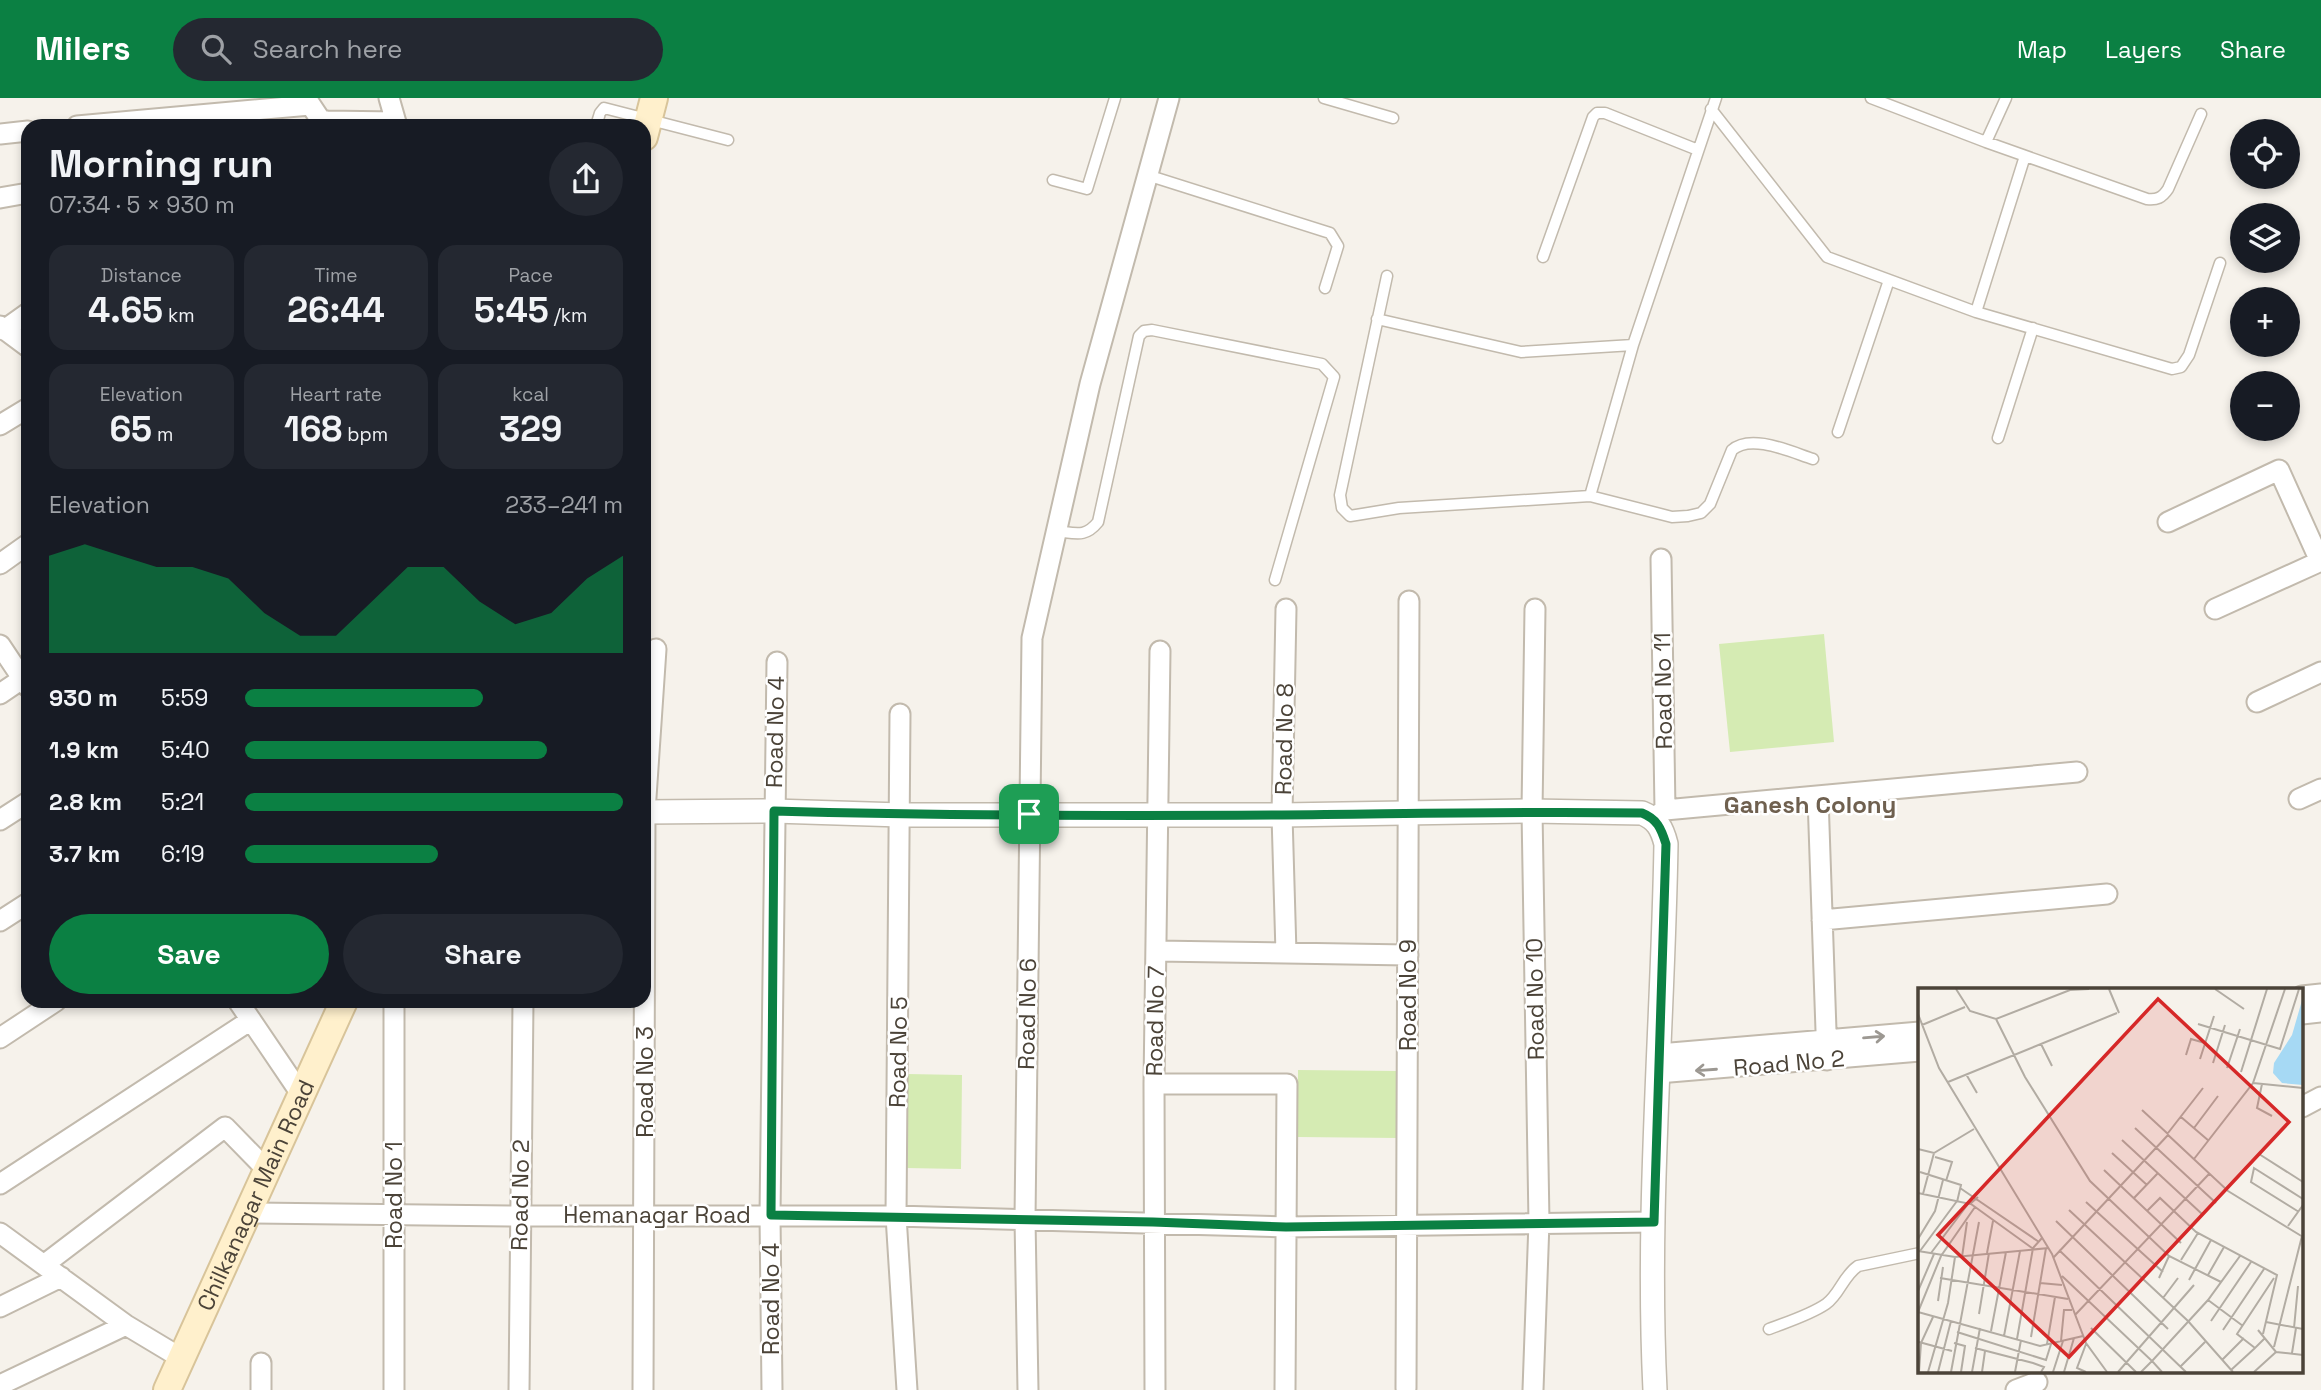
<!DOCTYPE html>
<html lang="en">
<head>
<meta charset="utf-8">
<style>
	body { margin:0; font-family:"Space Grotesk",sans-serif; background:#242831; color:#f1f3f6; height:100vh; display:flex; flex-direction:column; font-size:26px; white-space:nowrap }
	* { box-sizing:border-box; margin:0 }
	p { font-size:23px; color:#9ea1a6 }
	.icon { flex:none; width:38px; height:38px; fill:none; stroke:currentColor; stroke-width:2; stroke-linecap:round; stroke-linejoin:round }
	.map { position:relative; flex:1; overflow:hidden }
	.details { position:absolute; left:21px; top:21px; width:630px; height:889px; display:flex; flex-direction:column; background:#171b24; border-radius:21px; box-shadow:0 4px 10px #0003 }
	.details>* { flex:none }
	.buttons { position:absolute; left:2230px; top:21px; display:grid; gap:14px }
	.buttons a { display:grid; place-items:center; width:70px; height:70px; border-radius:50%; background:#171b24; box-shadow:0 4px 10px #0003; font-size:35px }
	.pin { position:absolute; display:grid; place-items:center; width:60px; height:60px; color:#fff; margin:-30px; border-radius:14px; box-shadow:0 4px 10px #0006 }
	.round { display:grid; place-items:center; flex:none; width:74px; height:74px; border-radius:37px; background:#242831 }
	.head { display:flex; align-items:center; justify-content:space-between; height:119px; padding:0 28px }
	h1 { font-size:38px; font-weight:700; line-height:52px }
	.figures { display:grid; grid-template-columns:repeat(3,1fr); gap:10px; height:119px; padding:7px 28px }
	.figures div { display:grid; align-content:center; border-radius:18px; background:#242831; text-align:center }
	.figures b { font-size:35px; font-weight:700 }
	.figures small { font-size:19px; font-weight:400 }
	.figures p { font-size:19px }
	.chart { height:196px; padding:14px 28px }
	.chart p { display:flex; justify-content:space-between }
	.chart svg { width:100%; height:126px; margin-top:7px; fill:#0b8043; opacity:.7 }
	.cta { display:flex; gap:14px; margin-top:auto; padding:14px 28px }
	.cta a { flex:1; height:80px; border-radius:42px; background:#0b8043; color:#fff; font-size:28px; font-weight:700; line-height:80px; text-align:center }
	.cta a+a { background:#242831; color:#f1f3f6 }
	ul { padding:0 28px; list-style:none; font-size:23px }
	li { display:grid; grid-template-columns:112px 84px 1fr; align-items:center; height:52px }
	li i { height:18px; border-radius:9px; background:#0b8043 }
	header { display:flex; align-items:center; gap:42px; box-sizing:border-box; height:98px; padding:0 35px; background:#0b8043; color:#fff }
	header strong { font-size:33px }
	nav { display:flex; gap:38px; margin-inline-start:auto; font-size:24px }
	.search { width:490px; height:63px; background:#242831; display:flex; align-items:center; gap:18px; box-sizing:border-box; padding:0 24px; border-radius:38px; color:#9ea1a6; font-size:26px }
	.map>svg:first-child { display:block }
	.green { fill:#d5ebb3 }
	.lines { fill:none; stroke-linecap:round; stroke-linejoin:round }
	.service-casing { stroke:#c2baad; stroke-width:13 }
	.minor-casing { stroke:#c2baad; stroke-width:23 }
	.tertiary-casing { stroke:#c2baad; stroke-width:26 }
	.secondary-casing { stroke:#d8c49a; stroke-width:30 }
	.service { stroke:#fff; stroke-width:10 }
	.minor { stroke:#fff; stroke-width:19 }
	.tertiary { stroke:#fff; stroke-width:23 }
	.secondary { stroke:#fff0cc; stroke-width:26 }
	.oneway { stroke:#9c9892 }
	.route-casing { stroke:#fff; stroke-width:14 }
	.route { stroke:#0b8043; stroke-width:9 }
	.labels { text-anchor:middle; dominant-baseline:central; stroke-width:5; stroke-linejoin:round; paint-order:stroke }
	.street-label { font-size:23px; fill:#4b4338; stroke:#fff }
	.neighbourhood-label { font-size:24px; font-weight:bold; fill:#6f604f; stroke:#fff }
	.inset-road { fill:none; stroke:#b2aca3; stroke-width:2 }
	.view { fill:#d62828; fill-opacity:0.15; stroke:#d62828; stroke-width:3.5 }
	.inset-edge { fill:none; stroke:#4b4338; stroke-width:3.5 }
</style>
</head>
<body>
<header>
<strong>Milers</strong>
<div class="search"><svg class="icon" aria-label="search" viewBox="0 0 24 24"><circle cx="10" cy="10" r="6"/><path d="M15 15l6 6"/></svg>Search here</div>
<nav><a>Map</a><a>Layers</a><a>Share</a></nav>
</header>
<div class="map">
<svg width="2321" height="1292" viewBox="0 0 2321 1292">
	<rect width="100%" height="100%" fill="#f6f2eb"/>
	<path class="green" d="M1824,536L1834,644L1730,654L1719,546Z
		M1298,972L1398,973V1040L1298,1039Z
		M907,976L962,977L961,1071L906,1070Z"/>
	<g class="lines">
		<g class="service-casing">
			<path id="service" d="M1324,0L1393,20
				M1871,0L1986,44
				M2006,0L1986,44L2147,101C2157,102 2162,100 2168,91L2201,16
				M1711,11L1827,159L1976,214L2172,271L2181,269L2189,257L2220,165
				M596,28L600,15L604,10L728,42
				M1147,77L1330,135L1338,148L1325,190
				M1053,82L1087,91L1115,0
				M1543,159L1593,19L1597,15H1605L1698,52
				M1387,178L1340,397L1342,410L1350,418L1399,410L1590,398L1672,419L1688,418L1701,415L1710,406L1732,352C1751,335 1791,354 1813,361
				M1976,214L2025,58
				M1377,221L1521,254L1633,247
				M1838,334L1889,182
				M1998,340L2033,230
				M1590,398L1633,247L1716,0
				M1056,433C1076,435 1085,440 1098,424L1139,238L1144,233L1152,232L1322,266L1334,279L1275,482
				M1769,1231C1787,1224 1810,1217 1826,1206C1840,1196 1843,1178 1858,1168L1920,1155"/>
		</g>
		<g class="minor-casing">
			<path id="minor" d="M306,0L320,21L326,23L396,24
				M389,0L397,28
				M77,28L310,7
				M0,36L28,33
				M0,100L28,95
				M0,228L28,249
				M4,232L28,215
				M0,327L28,310
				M2168,424L2279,372L2320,463
				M0,466L28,446
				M2215,511L2321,463
				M0,547L28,589
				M0,596L28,577
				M2257,604L2321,574
				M900,616L896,1118L907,1292
				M1818,699L1827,962
				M2299,701L2321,691
				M1665,712L2077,674
				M1654,719L1665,712L1661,461
				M0,722L28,704
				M1822,822L2107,796
				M0,823L28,805
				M1156,853L1408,857
				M1286,855L1282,717L1286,511
				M2302,898L2321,896
				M238,903L301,996
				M2302,916L2321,914
				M0,940L56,903
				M1659,956L1920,934
				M1658,975L1920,953
				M1154,986H1287L1285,1292
				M2302,1009L2321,999
				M0,1086L251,922
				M247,1115L519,1118H896L1286,1129L1654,1124
				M0,1135L126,1227L181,1260
				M45,1166L225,1029L267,1072
				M0,1209L61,1179
				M0,1287L126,1227
				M1406,1290L1409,503
				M261,1292V1265
				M394,1292V903
				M519,1292L523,903
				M643,1292L645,714L656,551
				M772,1292L770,1117L777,564
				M1028,1292L1025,1121L1032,540L1090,286L1169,0
				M1155,1292L1154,986L1160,553
				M1533,1292L1539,1124L1532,713L1535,511
				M2016,1292L2037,1284"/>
		</g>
		<g class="tertiary-casing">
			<path id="tertiary" d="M644,714L774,713L901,717H1282L1532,713L1642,715C1657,721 1662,730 1666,746C1663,928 1646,1110 1655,1292"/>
		</g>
		<g class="secondary-casing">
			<g id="secondary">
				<path d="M644,39L654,0"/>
				<path id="s1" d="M167,1292L344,903"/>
			</g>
		</g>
		<use href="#service" class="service"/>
		<use href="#minor" class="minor"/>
		<use href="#tertiary" class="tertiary"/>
		<use href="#secondary" class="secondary"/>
	</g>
	<defs><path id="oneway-shaft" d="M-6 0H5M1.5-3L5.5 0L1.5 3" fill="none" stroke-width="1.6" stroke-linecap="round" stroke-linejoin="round" transform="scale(1.75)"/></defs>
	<g class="oneway">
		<use href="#oneway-shaft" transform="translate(1874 939) rotate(-5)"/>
		<use href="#oneway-shaft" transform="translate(1706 972) rotate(176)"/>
	</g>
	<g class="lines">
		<g class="route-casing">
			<path id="route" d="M774,713C943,718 1113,718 1282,717C1402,716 1522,713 1642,715C1657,721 1661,730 1666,746L1654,1124L1286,1129L1153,1124L771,1117Z"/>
		</g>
		<use href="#route" class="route"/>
	</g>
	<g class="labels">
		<g class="street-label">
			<text transform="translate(1663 593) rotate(-91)">Road No 11</text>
			<text transform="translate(775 634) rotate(-89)">Road No 4</text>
			<text transform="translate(1284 641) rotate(-89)">Road No 8</text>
			<text transform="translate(1408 897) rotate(-90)">Road No 9</text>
			<text transform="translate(1535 901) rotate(-91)">Road No 10</text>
			<text transform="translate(1027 916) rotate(-89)">Road No 6</text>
			<text transform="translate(1155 923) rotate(-89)">Road No 7</text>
			<text transform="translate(898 954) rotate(-89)">Road No 5</text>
			<text transform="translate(1789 965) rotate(-5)">Road No 2</text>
			<text transform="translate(645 984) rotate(-90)">Road No 3</text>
			<text stroke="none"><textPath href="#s1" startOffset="214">Chilkanagar Main Road</textPath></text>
			<text transform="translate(394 1097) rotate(-90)">Road No 1</text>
			<text transform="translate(520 1097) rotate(-89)">Road No 2</text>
			<text x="657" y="1117">Hemanagar Road</text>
			<text transform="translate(771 1201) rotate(-90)">Road No 4</text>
		</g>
		<g class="neighbourhood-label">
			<text x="1810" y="706">Ganesh Colony</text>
		</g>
	</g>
	<g transform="translate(1918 890)">
		<rect width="385" height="385" fill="#f6f2eb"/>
		<path d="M385,9V97L364,95L355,85L356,75L374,47Z" fill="#a6d9f4"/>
		<path class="inset-road" d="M38,1L52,23L78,31L152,2L171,1M191,1L201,25M297,1L326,21M0,26L21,80L134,266L168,355L189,384M78,31L107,89L172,193L251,268L303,294M280,36L362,61L381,1M4,37L47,19M123,56L134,78M268,67L273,51L287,55M282,71L296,28M295,75L307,37M309,80L322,41M323,84L349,1M48,86L59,105M30,94L199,25M335,95L385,100M344,96L339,120L354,128M224,122L250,146M263,129L291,153M217,140L298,215M276,140L300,108M250,145L285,100M204,152L284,226M0,161L16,165L56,141M194,165L229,197M341,166L385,194M17,169L34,174L28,193M276,171L335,95L367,1M186,182L263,255M2,184L43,197L39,214M42,200L121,254M0,205L52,216L60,209M5,206L16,165M216,210L240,185M168,214L245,284M53,216L114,260M151,222L270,333L315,384M229,223L242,210L278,244L359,287L345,346M381,224L333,194L336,180L385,211M138,233L250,341M370,238L385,217M0,251L17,223L25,192M141,262L268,384M0,263L37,269L131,260M2,263L39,213M13,265L50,216M69,265L75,233M44,269L49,234M136,269L250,147L310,203L385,249M263,272L280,245M290,287L306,259M144,288L234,373L223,384M22,290L150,311M241,290L251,268M271,292L293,252M122,295L144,297M0,303L16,266M245,310L260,290M290,312L325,338M20,313L25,279M0,324L122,358L165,348M0,324L23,268L57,219M61,326L71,265M157,327L291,186M293,333L333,274M348,334L385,341M173,340L218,384M376,340L380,298M305,342L346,281M340,342L358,364L385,367M73,343L88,264M39,344L128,372L133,356M86,348L102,263M113,349L128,260M99,351L115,260L124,250M346,351L337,360L319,346L356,290M143,353L146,322H154M1,354L34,363M36,355L47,358L43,384M129,356L137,309M168,356L159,380L168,384M356,359L384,248M57,360L115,375L126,379L123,384M374,365L378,340M304,372L326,350M263,378L287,354M313,382L337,360M1,384L3,355L15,329M10,384L30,315L37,269M20,384L33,333M33,384L61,234M54,384L62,340M64,384L67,363M97,384L103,352M135,384L145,353M146,384L156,350M200,384L276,297M244,384L234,373L290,312L322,268M336,384L358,364"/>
		<path class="view" d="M240,11L371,134L151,369L20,247Z"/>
		<rect width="385" height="385" class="inset-edge"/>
	</g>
</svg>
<div class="buttons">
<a><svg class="icon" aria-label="locate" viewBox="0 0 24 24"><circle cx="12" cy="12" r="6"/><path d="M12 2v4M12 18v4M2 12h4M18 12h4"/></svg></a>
<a><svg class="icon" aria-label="layers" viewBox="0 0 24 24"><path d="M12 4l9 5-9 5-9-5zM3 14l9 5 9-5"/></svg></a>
<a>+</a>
<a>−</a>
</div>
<div class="pin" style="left:1029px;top:716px;background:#1e9e55"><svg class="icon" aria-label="arrive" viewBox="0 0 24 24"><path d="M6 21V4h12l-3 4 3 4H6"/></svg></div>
<section class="details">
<div class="head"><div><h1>Morning run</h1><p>07:34 · 5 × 930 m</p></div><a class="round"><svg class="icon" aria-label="share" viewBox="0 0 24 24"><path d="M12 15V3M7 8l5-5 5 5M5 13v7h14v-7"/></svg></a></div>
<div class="figures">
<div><p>Distance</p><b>4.65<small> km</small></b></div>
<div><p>Time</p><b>26:44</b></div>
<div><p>Pace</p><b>5:45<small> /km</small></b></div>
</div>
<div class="figures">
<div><p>Elevation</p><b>65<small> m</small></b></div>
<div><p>Heart rate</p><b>168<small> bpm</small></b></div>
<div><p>kcal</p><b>329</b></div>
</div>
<div class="chart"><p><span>Elevation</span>233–241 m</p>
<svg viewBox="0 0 160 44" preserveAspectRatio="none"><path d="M0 44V10L10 6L20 10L30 14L40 14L50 18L60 30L70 38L80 38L90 26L100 14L110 14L120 26L130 34L140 30L150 18L160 10V44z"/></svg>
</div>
<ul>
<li><b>930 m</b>5:59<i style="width:63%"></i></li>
<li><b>1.9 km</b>5:40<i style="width:80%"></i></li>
<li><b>2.8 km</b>5:21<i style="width:100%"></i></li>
<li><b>3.7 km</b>6:19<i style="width:51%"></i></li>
</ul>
<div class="cta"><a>Save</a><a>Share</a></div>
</section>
</div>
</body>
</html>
